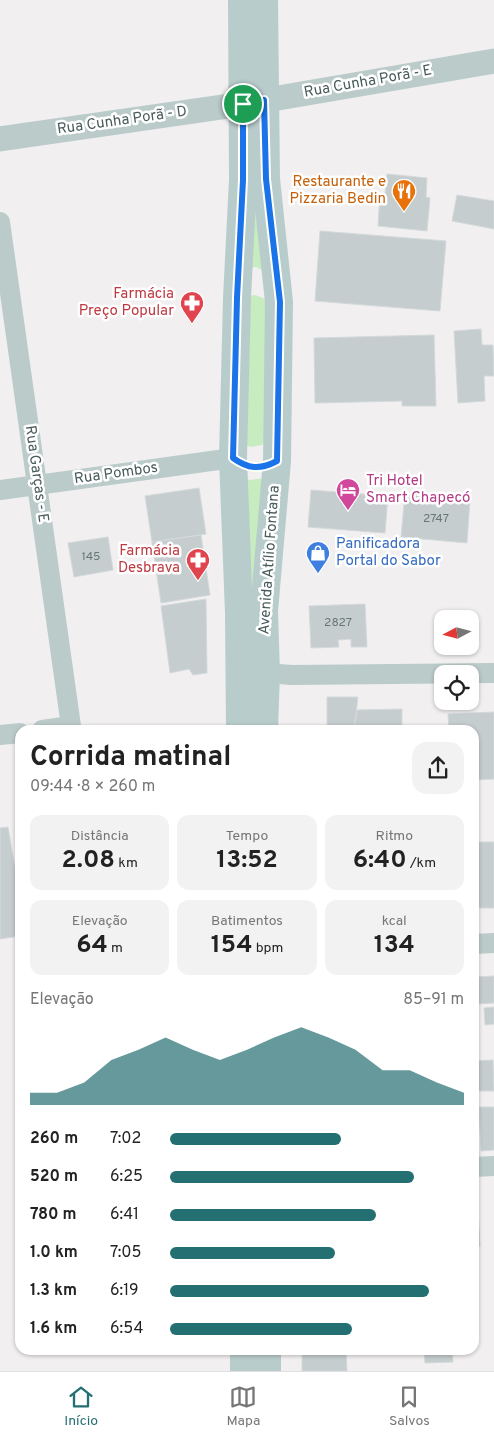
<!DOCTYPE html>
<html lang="pt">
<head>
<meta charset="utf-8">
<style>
	body { margin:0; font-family:Overpass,sans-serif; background:#f2f2f2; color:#222; height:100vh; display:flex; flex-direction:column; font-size:19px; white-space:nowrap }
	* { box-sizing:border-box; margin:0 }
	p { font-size:16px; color:#767676 }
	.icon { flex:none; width:28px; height:28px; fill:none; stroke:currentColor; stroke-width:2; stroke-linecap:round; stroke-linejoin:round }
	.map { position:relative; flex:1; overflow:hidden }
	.sheet { position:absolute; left:15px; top:725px; width:464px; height:630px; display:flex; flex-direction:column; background:#fff; border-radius:15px; box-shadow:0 1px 4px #0004 }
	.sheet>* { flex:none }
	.needle { width:32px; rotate:263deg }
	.tools { position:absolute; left:434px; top:610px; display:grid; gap:10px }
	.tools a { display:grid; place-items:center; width:45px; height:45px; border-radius:10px; background:#fff; box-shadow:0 1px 4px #0004; font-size:25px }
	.pin { position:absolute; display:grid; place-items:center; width:42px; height:42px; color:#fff; margin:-21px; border:2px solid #fff; border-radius:50%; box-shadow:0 1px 5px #0007 }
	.round { display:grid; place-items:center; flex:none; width:52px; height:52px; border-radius:15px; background:#f2f2f2 }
	.head { display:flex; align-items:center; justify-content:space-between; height:85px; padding:0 15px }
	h1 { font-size:28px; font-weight:700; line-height:38px }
	.stats { display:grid; grid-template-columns:repeat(3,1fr); gap:8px; height:85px; padding:5px 15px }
	.stats div { display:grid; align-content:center; border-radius:12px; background:#f2f2f2; text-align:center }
	.stats b { font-size:25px; font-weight:700 }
	.stats small { font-size:14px; font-weight:400 }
	.stats p { font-size:14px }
	.chart { height:140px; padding:10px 15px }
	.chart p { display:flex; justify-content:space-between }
	.chart svg { width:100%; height:90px; margin-top:5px; fill:#246f72; opacity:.7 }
	ul { padding:0 15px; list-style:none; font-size:16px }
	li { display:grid; grid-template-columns:80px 60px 1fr; align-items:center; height:38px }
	li i { height:12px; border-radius:6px; background:#246f72 }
	.menu { display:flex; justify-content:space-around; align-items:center; height:70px; border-top:1px solid #e0e0e0; background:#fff; font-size:14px; color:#767676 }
	.menu a { display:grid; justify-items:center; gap:2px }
	.menu .current { color:#246f72 }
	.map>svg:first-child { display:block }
	.green { fill:#c6ecc0 }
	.building { fill:#c6cdce; stroke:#d3d9da }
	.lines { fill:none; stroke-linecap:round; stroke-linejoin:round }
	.minor { stroke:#bbcbca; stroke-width:20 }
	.tertiary { stroke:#bbcbca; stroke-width:25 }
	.secondary { stroke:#b9cccc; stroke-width:28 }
	.route-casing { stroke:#fff; stroke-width:10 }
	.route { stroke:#1a73e8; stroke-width:6 }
	.labels { text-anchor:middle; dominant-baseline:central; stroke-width:5; stroke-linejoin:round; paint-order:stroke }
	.number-label { font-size:12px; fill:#687877 }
	.street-label { font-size:15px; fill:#485b5a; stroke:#fff }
	.food-label { font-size:15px; fill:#c56008; stroke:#fff; text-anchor:end }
	.health-label { font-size:15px; fill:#be3a42; stroke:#fff; text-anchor:end }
	.hotel-label { font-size:15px; fill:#b23c85; stroke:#fff; text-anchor:start }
	.shop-label { font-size:15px; fill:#366cbe; stroke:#fff; text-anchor:start }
</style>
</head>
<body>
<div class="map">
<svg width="494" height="1371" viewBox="0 0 494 1371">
	<rect width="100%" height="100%" fill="#f1eff0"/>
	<path class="green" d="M252,172L264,271L256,267L244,268Z
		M255,295L263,298L267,301L265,441L262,445L251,447L244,445L250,296Z
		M242,478L250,480L265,478L252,591H244Z"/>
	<path class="building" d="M387,174L427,178L426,197L430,198L427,231L378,226L380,193L385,194Z
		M457,195L494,201V229L452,221Z
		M320,231L446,241L440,311L315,301Z
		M481,329L482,345H493L494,376H484L485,401L458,403L454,331Z
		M434,335L436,406H402V401L315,403L314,338Z
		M199,488L206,534L152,542L145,496Z
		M311,490L388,496L385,533L308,527Z
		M405,494L470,500L467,543L401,537Z
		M201,535L210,595L161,603L152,542Z
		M108,537L113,570L74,577L68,543Z
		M206,599L207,673L193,675L189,669L170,673L161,606Z
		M365,604L367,647H351V639L338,640L339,647L311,648L309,606Z
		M327,697H358L354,730H327Z
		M402,709V730H354L357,710Z
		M494,712V779L474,780V730H449L448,714Z
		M8,827L20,897V936L0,939V828Z
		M474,842H494V908H474Z
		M494,976V1003L475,1004L474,977Z
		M494,1007V1024L485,1025L484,1008Z
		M493,1060L494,1091H474V1061Z
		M479,1107H494V1150L481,1151Z
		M474,1209H478L480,1246H474Z
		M302,1350H346L347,1371H302Z
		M424,1350H452L453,1362L425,1363Z"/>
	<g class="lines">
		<path class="minor" d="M0,222L71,726L42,730
			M0,490L233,458
			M266,673L292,675L494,673
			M0,735L20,733
			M474,944L494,943
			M474,1167L494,1166"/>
		<path class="tertiary" d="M0,139L243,104L494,61"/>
		<path class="secondary" d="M264,0L266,179L279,302L277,461L264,611L266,673L264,730
			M240,730L239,613L233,458L237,298L243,180L242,0
			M244,1350V1371
			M267,1371V1350"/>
	</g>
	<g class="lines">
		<g class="route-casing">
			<path id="route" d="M264,100L266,179L280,302L277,461C260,470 248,469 233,458L237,298L243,180V104Z"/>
		</g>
		<use href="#route" class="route"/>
	</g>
	<defs>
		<g id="restaurant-pin" transform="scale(1.25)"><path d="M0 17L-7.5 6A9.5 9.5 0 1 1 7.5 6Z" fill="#e8710a" stroke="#fff"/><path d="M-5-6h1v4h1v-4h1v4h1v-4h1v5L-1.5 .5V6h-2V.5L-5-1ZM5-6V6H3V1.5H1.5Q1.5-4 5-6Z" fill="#fff"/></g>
		<g id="pharmacy-pin" transform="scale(1.25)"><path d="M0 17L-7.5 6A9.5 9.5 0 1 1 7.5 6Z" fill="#e0444e" stroke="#fff"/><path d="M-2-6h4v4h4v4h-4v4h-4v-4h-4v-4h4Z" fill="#fff"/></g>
		<g id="hotel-pin" transform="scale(1.25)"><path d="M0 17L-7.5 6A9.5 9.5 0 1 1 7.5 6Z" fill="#d1479c" stroke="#fff"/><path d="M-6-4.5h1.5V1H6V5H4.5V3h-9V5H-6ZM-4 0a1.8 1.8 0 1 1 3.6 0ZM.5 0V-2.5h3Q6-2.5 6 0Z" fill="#fff"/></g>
		<g id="shop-pin" transform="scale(1.25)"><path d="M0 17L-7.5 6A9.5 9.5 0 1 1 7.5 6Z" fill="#3f7fe0" stroke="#fff"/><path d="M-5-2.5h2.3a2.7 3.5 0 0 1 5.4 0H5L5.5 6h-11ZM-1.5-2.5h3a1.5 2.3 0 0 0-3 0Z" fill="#fff"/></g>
	</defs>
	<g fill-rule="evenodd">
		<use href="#restaurant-pin" x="404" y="191"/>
		<use href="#pharmacy-pin" x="192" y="303"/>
		<use href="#hotel-pin" x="348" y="490"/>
		<use href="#shop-pin" x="318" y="553"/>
		<use href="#pharmacy-pin" x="198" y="560"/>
	</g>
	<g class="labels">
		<g class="number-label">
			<text x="436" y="519">2747</text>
			<text x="91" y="557">145</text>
			<text x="338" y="623">2827</text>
		</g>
		<g class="street-label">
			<text transform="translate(368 82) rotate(-10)">Rua Cunha Porã - E</text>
			<text transform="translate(122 121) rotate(-8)">Rua Cunha Porã - D</text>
			<text transform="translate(36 474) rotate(82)">Rua Garças - E</text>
			<text transform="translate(116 474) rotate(-8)">Rua Pombos</text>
			<text transform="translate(270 560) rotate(-86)">Avenida Atílio Fontana</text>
		</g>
		<g class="food-label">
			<text x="386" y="182">Restaurante e<tspan x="386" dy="17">Pizzaria Bedin</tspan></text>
		</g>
		<g class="health-label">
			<text x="174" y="294">Farmácia<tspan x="174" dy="17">Preço Popular</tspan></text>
			<text x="180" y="551">Farmácia<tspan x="180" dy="17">Desbrava</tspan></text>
		</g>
		<g class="hotel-label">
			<text x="366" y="481">Tri Hotel<tspan x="366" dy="17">Smart Chapecó</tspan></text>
		</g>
		<g class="shop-label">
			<text x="336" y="544">Panificadora<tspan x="336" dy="17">Portal do Sabor</tspan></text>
		</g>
	</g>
</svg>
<div class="tools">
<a><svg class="needle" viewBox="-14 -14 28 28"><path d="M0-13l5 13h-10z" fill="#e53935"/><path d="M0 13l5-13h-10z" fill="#767676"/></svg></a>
<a><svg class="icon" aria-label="locate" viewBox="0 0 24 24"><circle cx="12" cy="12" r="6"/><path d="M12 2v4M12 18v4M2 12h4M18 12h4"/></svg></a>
</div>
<div class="pin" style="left:243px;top:104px;background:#1e9e55"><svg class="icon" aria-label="arrive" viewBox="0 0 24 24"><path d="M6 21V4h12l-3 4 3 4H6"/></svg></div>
<section class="sheet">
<div class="head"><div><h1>Corrida matinal</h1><p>09:44 · 8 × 260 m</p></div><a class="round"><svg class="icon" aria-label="share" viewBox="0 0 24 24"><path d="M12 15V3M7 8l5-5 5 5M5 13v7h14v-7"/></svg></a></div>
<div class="stats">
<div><p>Distância</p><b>2.08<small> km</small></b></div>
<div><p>Tempo</p><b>13:52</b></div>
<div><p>Ritmo</p><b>6:40<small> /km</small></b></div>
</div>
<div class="stats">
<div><p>Elevação</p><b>64<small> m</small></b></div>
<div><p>Batimentos</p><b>154<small> bpm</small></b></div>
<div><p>kcal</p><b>134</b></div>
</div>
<div class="chart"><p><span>Elevação</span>85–91 m</p>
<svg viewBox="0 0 160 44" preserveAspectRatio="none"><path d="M0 44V38L10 38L20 33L30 22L40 17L50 11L60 17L70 22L80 17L90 11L100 6L110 11L120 17L130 27L140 27L150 33L160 38V44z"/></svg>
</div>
<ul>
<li><b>260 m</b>7:02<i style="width:58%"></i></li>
<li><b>520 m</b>6:25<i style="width:83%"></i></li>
<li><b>780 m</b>6:41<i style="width:70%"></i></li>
<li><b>1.0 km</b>7:05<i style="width:56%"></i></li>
<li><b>1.3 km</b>6:19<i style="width:88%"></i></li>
<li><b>1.6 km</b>6:54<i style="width:62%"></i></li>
</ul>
</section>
</div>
<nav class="menu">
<a class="current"><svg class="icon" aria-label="home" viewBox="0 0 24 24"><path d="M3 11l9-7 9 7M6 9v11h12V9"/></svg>Início</a>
<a><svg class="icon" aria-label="map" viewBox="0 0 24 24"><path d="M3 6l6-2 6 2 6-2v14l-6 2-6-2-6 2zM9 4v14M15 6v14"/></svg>Mapa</a>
<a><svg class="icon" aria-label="saved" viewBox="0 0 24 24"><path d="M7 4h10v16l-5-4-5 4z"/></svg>Salvos</a>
</nav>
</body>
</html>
